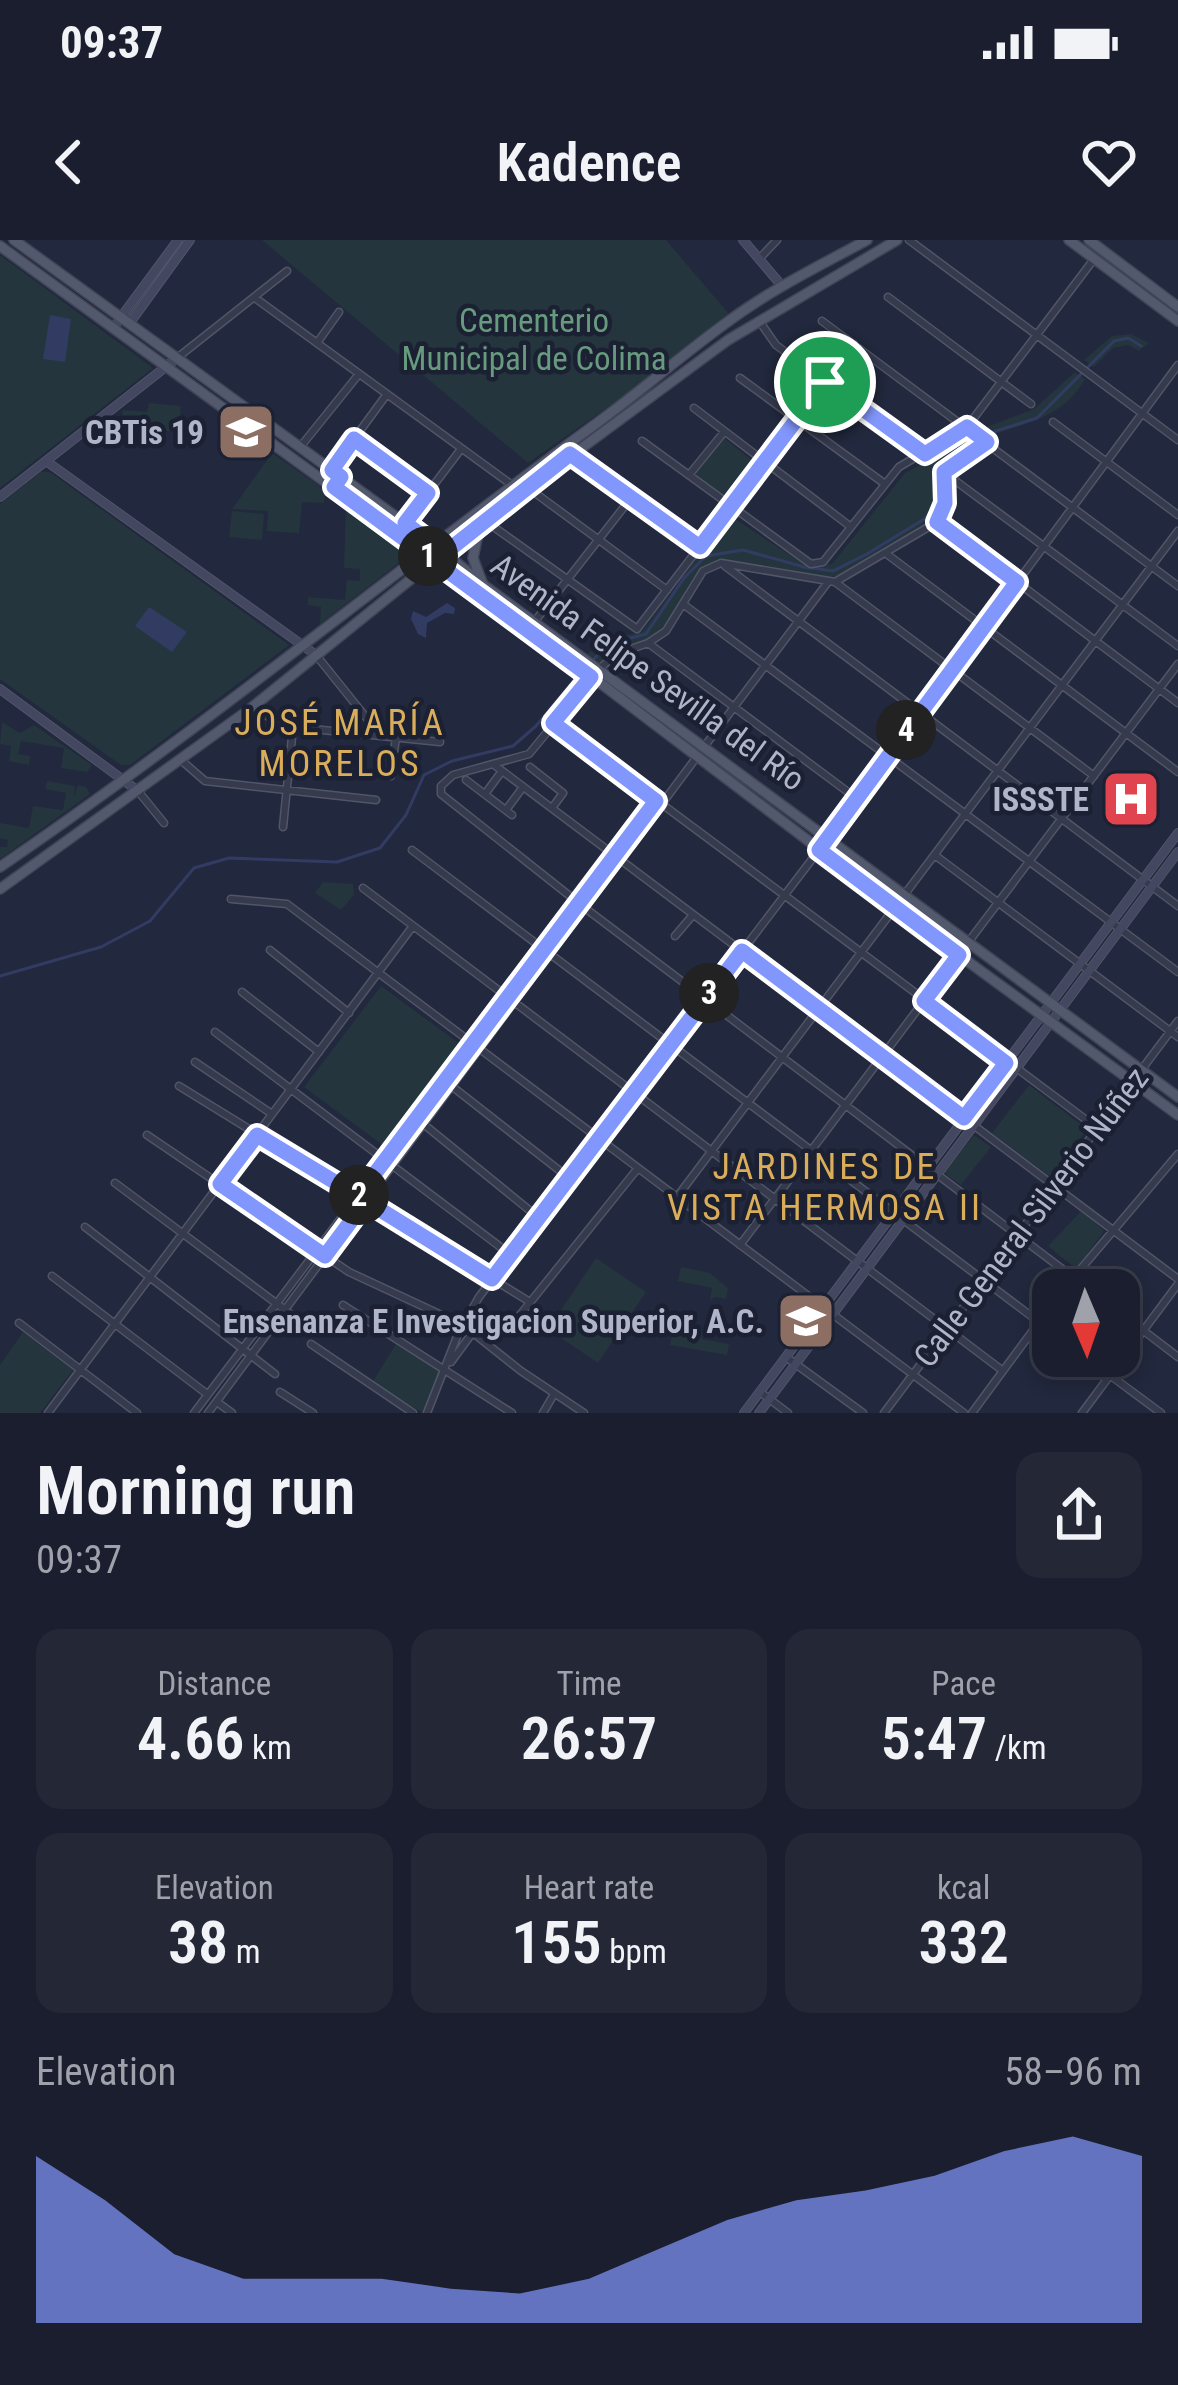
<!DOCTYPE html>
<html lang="en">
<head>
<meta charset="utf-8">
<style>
	body { margin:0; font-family:"Roboto Condensed",sans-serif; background:#232736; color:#f1f3f6; height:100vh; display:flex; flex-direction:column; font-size:45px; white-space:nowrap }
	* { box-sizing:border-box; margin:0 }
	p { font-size:39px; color:#9fa2aa }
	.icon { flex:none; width:66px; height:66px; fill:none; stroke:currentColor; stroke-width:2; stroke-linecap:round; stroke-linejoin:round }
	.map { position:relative; height:1173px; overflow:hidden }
	.panel { display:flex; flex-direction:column; background:#1a1e2e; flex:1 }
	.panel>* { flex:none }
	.needle { width:78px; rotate:178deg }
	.buttons { position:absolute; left:1032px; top:1029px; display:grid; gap:24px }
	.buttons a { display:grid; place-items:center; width:108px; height:108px; border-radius:24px; background:#1a1e2e; box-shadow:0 6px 18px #0003,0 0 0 3px #383c4a; font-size:60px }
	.pin { position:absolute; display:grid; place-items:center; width:102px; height:102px; color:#fff; margin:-51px; border:6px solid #fff; border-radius:50%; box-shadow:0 3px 12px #0007 }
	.km { position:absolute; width:60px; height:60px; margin:-30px; border-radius:50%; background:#222; color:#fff; font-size:33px; line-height:60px; text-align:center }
	.round { display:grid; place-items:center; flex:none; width:126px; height:126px; border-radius:24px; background:#232736 }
	.overview { display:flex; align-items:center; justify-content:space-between; height:204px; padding:0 36px }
	h1 { font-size:66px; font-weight:600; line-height:90px }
	.metrics { display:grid; grid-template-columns:repeat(3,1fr); gap:18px; height:204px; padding:12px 36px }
	.metrics div { display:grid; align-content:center; border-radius:24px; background:#232736; text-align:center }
	.metrics b { font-size:60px; font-weight:600 }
	.metrics small { font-size:33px; font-weight:400 }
	.metrics p { font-size:33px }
	.chart { height:336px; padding:24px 36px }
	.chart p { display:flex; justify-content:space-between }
	.chart svg { width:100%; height:216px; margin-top:12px; fill:#8297fd; opacity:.7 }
	.status { display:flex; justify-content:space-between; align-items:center; height:84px; padding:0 60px; background:#1a1e2e; direction:ltr }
	.status svg { height:33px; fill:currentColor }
	header { display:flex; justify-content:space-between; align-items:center; height:156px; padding:0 36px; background:#1a1e2e; font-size:54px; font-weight:600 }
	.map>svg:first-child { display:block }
	.green { fill:#24353e }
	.water { fill:#323c63 }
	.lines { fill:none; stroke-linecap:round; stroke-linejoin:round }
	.stream { stroke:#323c63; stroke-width:3 }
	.street-casing { stroke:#515568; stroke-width:9 }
	.secondary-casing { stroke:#515568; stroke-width:10 }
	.primary-casing { stroke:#3f4456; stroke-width:12 }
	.street { stroke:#363a4d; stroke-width:6 }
	.secondary { stroke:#434860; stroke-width:8 }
	.primary { stroke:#53596d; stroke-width:9 }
	.route-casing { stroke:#fff; stroke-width:24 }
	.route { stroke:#8297fd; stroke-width:15 }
	.labels { text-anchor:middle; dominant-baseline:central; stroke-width:9; stroke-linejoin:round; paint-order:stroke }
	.park-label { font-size:33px; fill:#679b7e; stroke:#1b2032 }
	.poi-label { font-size:33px; font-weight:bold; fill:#b1b5c9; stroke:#1b2032; text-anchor:end }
	.street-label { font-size:33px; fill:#b1b5c9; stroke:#1b2032 }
	.neighbourhood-label { font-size:36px; letter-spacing:3px; fill:#daad5b; stroke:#1b2032 }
</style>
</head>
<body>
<div class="status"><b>09:37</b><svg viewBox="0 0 49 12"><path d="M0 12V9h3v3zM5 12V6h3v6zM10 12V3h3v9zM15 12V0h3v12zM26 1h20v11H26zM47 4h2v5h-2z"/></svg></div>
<header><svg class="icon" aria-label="back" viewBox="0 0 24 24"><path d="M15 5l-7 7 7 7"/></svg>Kadence<svg class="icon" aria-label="heart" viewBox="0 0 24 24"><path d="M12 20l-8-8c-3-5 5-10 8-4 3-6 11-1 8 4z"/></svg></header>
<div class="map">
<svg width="1178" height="1173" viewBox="0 0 1178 1173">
	<rect width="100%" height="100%" fill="#22283d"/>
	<path class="green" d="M262,0H666L729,74L662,129L528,223Z
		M0,15L153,128L0,248Z
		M1131,94L1149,103L1139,111L1128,105L1113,108L1094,127L1084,120L1112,96Z
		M1075,132L1085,139C1065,176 1026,184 988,196L979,190L1034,169Z
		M149,163L181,166L179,192L121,187L123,170L147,172Z
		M974,196L979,200L938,233L940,263L929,284L837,336L826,338C798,333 719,310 699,331C684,347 679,369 665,386C648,406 620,406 601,424L587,414L607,398L642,392L729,275L805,325L832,324L905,233Z
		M724,198L754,222L726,258L695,234Z
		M272,213L325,250L324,263L302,262L299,293L267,291L268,271L232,269Z
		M41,232H50L289,405L130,525H121L0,439V264Z
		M346,264L413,312L320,384L321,367L308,365V357L345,360L347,340L360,341V329L344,328Z
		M232,271L264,274L262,300L229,297Z
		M2,482L20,493L34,485L92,525L87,532L61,528L64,508L21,501L18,514L30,516L29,525L9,521L11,506L0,504Z
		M47,541L75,546L74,556L78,545L86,547L90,554L0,619V607H7L8,600L0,598V583L29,588L33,566L63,570L66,553L45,549Z
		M323,642L353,644L354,655L341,670L315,653Z
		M381,746L460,804L384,906L304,847Z
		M1029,845L1087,889L1051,937L992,893Z
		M974,895L991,907L961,945L944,933Z
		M1082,970L1104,991L1076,1029L1048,1006Z
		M596,1018L646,1052L598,1123L548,1089Z
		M681,1027L710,1033L728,1048L726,1059L715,1057L710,1061L712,1048L678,1041Z
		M674,1084L703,1089L702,1099L729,1104L727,1115L670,1105Z
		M23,1092L73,1130L40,1173H0V1125Z
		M396,1104L442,1132L423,1173L372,1143Z"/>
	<path class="water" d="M50,75L71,79L65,122L43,119Z
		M447,363L455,368L454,374L445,373L427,383L426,398L418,394L411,379L413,371L426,377Z
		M149,367L187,392L172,412L135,386Z"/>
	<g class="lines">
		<path class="stream" d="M983,195L1037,178L1114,101L1128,98L1141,106
			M592,421L608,404L646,394L684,338L706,316L743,310L804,327L833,331L867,314L926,278L936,263L939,224L974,199
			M0,736L101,707L150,681L194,628L229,618L337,622L380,608L406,575L424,535L452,521L513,506L536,486L581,432"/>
		<g class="street-casing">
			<path id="street" d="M909,0L1178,200
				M759,19L777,0
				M888,57L1031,164
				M255,58L512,245
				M822,81L1178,346
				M760,82L776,105L924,214
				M317,103L339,72
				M177,118L287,31
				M740,138L885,244
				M694,168L851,287
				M1053,182L1178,275
				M354,199L428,253
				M642,201L811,324L823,322L899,227L967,187L1094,19
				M987,202L944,232L945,263L937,282L835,342L721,323L703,331L666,391L648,403L617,414L600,428L529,514L453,535L441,546V554L585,668L1090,1050
				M301,206L359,134
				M573,216L699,306
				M332,229L387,154
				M945,233L1178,406
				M689,235L724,192
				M527,247L667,350
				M484,280L637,389L854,104
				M937,282L1178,463
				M405,283L461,209
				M888,315L1178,532
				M725,326L1178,666
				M835,342L1094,536
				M683,364L1178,732
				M535,381L631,258
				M648,403L856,558
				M316,415L381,496
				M250,469L293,487L440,502
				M553,483L1097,888
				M704,507L828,342
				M181,520L205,541L376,560
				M493,524L1178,1039
				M530,527L563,553L552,568
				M391,536L396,497
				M466,540L512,575
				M138,551L164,583
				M485,554L502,531
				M506,570L523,547
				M283,587L293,487
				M412,610L1039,1082
				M936,616L1178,797
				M363,648L1003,1131
				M231,659L287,664L964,1173
				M675,696L692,676
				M270,710L349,773
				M242,752L319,812
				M215,792L511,1015
				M195,822L272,874
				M449,844L569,938
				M179,846L530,1062
				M421,882L539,978
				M147,895L349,1032L463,1085L521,1131L584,1173
				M115,943L308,1087
				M677,957L1178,291
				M85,987L275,1134
				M740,1005L1178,424
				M52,1036L207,1154
				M1063,1050L1178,914
				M343,1065L512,1173
				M1119,1072L1178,1117
				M516,1080L638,928
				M19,1083L137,1173
				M311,1104L413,1173
				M786,1117L863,1173
				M451,1122L473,1092
				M1111,1136L1161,1173
				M280,1152L313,1173
				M760,1152L788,1173
				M217,1162L232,1173
				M48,1173L413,686
				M194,1173L656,561L665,557
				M208,1173L696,518
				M427,1173L458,1094L479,1057L819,610L1178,125
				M543,1173L554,1154
				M884,1173L1178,781
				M972,1173L1053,1063
				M1082,1173L1178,1044"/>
		</g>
		<g class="secondary-casing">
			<path id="secondary" d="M743,0L782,46
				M129,84L190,0
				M113,88L178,0
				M46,221L316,415
				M0,257L177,118
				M0,449L138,551
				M744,1173L1178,593
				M759,1173L1178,612"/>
		</g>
		<g class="primary-casing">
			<path id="primary" d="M14,0L435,305L485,346L1178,857
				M1069,0L1178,81
				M1089,0L1178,67
				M0,6L558,411L959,715L1178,875
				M479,289L473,318L482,342
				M0,627C205,487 397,329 597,183C641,151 682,115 726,83C770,50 819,26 867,0
				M0,649L250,469L484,280L728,100L897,0"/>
		</g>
		<use href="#street" class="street"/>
		<use href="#secondary" class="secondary"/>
		<use href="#primary" class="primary"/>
	</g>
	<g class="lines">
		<g class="route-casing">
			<path id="route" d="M825,142L925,214L967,187L987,202L944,232L945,263L937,282L1017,342L819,610L959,715L924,761L1006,823L964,878L742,711L492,1039L366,961L325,1016L220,944L257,895L358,956L656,561L553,483L591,437L334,247L341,237L332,230L354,199L428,253L405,283L445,313L570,214L700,307Z"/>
		</g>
		<use href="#route" class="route"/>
	</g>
	<defs>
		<g id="university-square" transform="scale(3)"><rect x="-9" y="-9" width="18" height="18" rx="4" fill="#8d6e63" stroke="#1b2032"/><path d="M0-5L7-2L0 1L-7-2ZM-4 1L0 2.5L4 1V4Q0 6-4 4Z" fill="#fff"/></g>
		<g id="hospital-square" transform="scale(3)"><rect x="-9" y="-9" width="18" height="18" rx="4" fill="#e0444e" stroke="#1b2032"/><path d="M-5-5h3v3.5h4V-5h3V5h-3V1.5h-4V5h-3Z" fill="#fff"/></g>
	</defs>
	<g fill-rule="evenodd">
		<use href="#university-square" x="246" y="192"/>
		<use href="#hospital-square" x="1131" y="559"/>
		<use href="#university-square" x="806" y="1081"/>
	</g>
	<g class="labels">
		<g class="park-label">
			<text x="534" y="80">Cementerio<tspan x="534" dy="38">Municipal de Colima</tspan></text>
		</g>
		<g class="poi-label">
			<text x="204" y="192">CBTis 19</text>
			<text x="1089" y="559">ISSSTE</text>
			<text x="764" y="1081">Ensenanza E Investigacion Superior, A.C.</text>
		</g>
		<g class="street-label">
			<text transform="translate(648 432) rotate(36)">Avenida Felipe Sevilla del Río</text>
			<text transform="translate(1031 977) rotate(-53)">Calle General Silverio Núñez</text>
		</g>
		<g class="neighbourhood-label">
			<text x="340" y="483">JOSÉ MARÍA<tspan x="340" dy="41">MORELOS</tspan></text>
			<text x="825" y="927">JARDINES DE<tspan x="825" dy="41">VISTA HERMOSA II</tspan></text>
		</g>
	</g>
</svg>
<div class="buttons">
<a><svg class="needle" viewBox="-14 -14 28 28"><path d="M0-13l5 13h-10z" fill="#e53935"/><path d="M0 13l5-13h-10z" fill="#9fa2aa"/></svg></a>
</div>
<div class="pin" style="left:825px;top:142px;background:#1e9e55"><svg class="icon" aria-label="arrive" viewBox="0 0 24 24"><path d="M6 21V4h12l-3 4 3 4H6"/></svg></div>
<b class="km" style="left:428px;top:316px">1</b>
<b class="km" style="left:359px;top:955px">2</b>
<b class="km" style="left:709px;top:753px">3</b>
<b class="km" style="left:906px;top:490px">4</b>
</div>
<section class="panel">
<div class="overview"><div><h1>Morning run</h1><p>09:37</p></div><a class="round"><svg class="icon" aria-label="share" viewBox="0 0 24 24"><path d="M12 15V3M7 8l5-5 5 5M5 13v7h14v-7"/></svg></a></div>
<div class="metrics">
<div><p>Distance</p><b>4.66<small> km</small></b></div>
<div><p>Time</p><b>26:57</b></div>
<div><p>Pace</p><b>5:47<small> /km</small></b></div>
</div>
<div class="metrics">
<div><p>Elevation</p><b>38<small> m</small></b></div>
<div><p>Heart rate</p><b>155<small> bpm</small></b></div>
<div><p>kcal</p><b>332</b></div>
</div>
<div class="chart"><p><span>Elevation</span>58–96 m</p>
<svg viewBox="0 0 160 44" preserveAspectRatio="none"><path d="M0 44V10L10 19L20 30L30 35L40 35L50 35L60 37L70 38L80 35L90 29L100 23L110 19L120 17L130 14L140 9L150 6L160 10V44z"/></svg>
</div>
</section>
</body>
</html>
